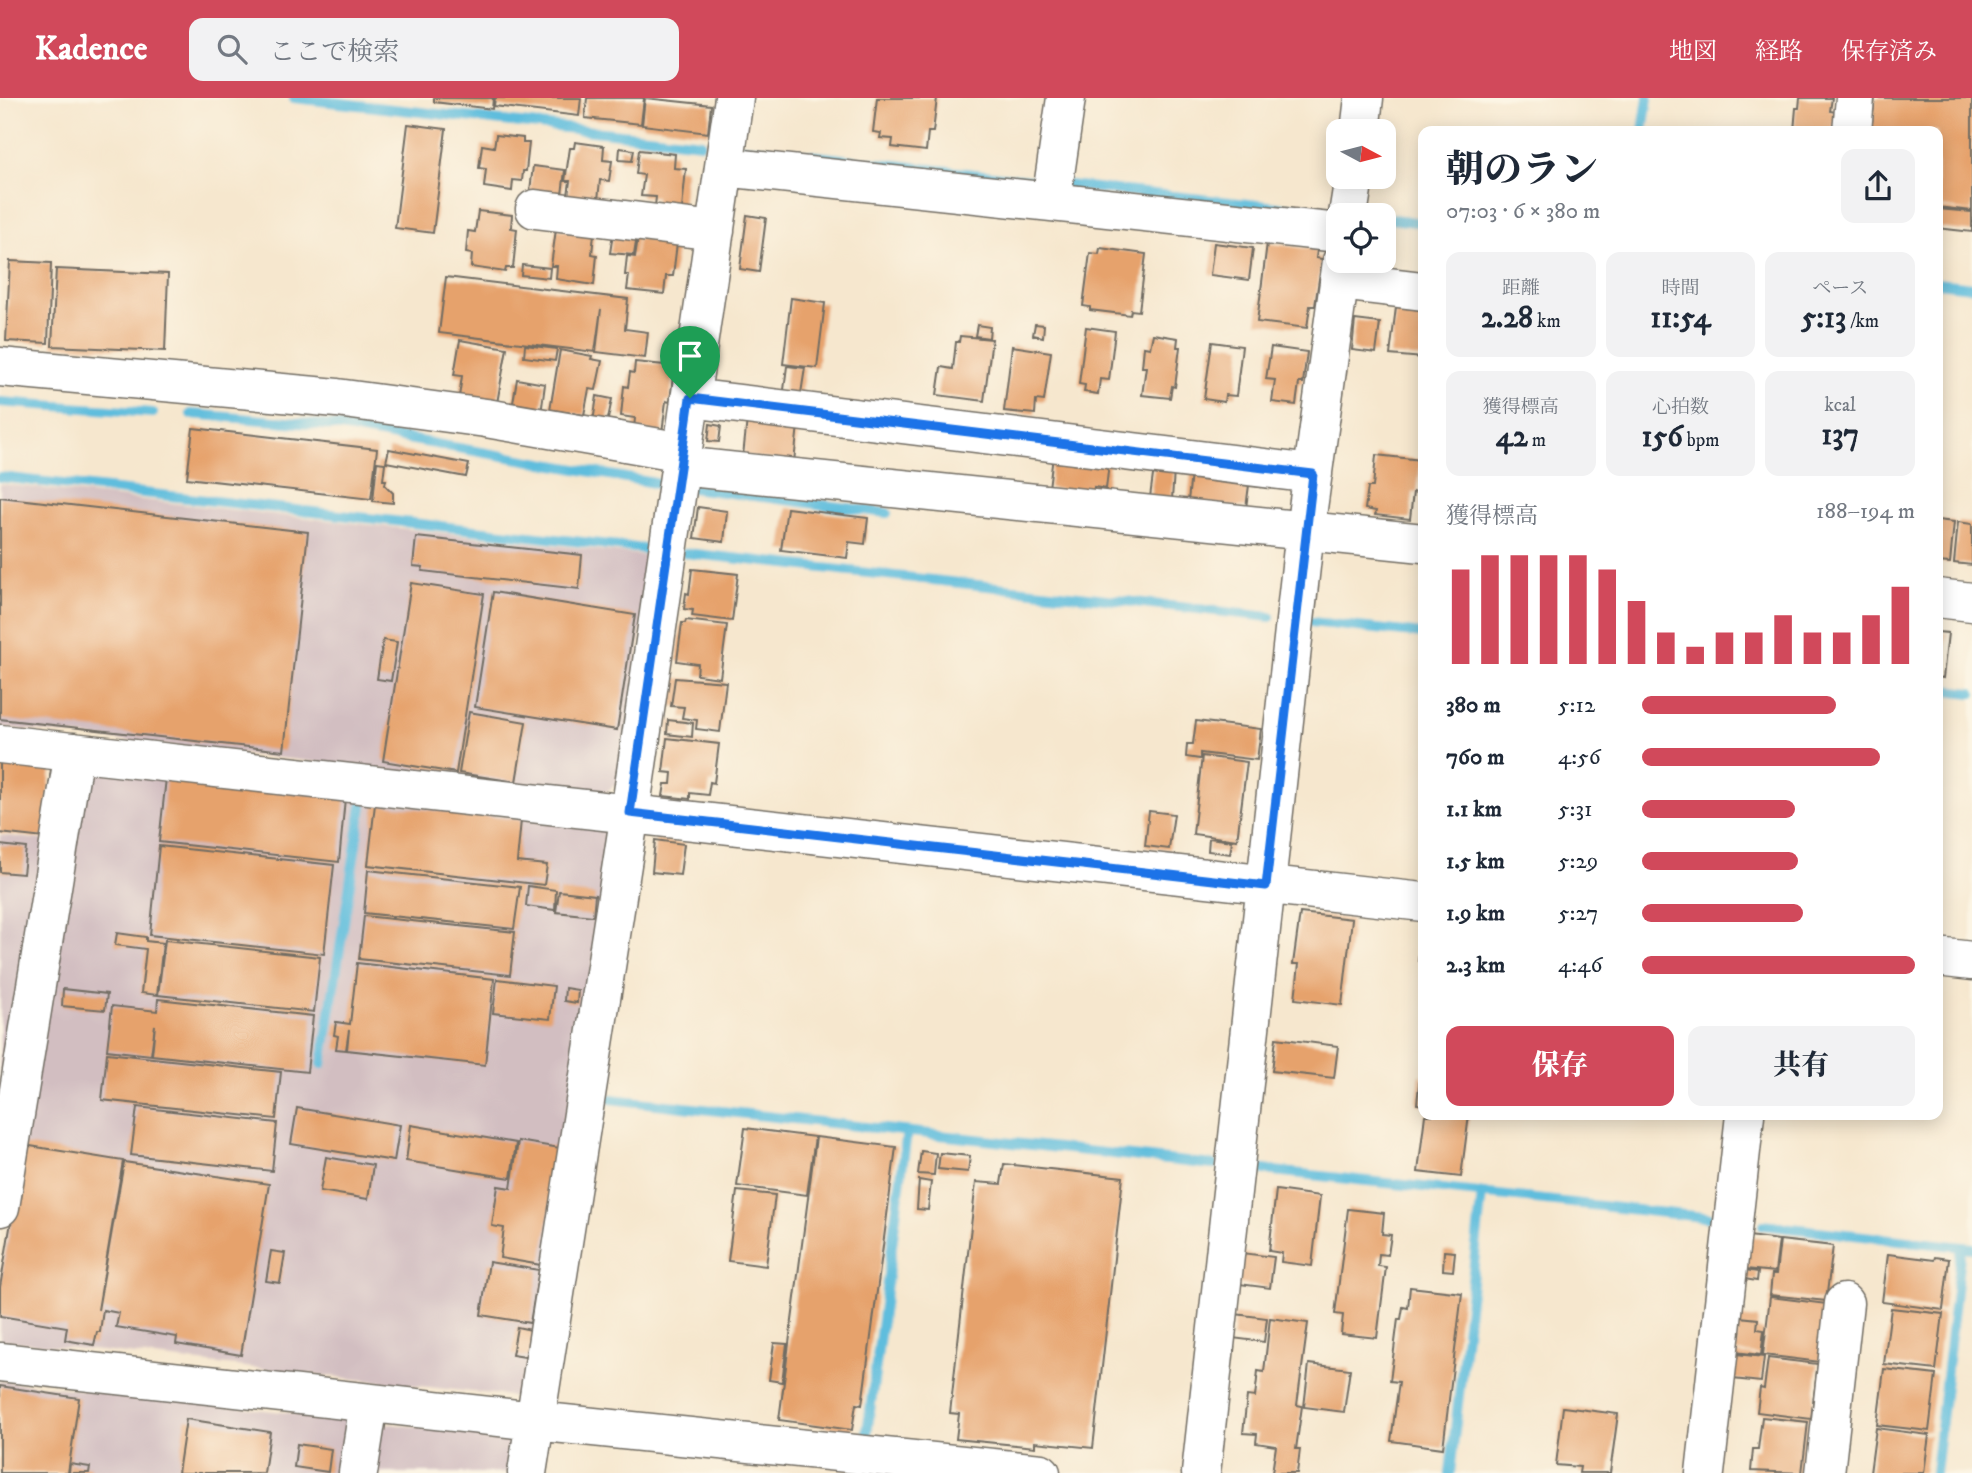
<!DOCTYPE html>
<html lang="ja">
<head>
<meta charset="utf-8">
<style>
	body { margin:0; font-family:"IM FELL DW Pica","Noto Serif JP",serif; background:#f2f2f3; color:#1f2937; height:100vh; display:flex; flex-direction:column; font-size:26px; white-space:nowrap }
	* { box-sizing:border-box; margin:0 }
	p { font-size:23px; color:#747a83 }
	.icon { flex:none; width:38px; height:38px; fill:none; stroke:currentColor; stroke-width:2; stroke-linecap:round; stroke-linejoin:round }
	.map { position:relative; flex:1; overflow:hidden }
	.panel { position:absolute; left:1418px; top:28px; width:525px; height:994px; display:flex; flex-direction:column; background:#fff; border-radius:14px; box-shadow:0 4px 18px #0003 }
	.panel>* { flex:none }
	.needle { width:46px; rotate:97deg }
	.tools { position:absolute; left:1326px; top:21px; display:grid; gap:14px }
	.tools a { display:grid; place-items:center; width:70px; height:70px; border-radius:14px; background:#fff; box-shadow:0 4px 18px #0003; font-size:35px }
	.pin { position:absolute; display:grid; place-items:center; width:60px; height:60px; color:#fff; margin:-72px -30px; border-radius:50% 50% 50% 0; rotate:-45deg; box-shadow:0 0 7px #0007 }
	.pin .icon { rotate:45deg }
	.round { display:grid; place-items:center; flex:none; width:74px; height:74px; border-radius:14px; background:#f2f2f3 }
	.headline { display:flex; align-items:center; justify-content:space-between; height:119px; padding:0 28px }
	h1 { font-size:38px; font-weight:800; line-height:52px }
	.metrics { display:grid; grid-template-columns:repeat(3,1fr); gap:10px; height:119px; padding:7px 28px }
	.metrics div { display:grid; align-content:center; border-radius:14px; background:#f2f2f3; text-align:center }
	.metrics b { font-size:30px; font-weight:800 }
	.metrics small { font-size:19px; font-weight:400 }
	.metrics p { font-size:19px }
	.chart { height:196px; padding:14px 28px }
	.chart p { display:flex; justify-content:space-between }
	.chart svg { width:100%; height:126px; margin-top:7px; stroke:#d1495b; stroke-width:6 }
	.cta { display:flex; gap:14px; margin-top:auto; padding:14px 28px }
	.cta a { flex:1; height:80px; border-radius:14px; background:#d1495b; color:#fff; font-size:28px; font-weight:800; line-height:80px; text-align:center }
	.cta a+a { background:#f2f2f3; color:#1f2937 }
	ul { padding:0 28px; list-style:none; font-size:23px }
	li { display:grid; grid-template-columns:112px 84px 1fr; align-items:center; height:52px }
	li i { height:18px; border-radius:9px; background:#d1495b }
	header { display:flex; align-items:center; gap:42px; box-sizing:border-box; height:98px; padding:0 35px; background:#d1495b; color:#fff }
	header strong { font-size:33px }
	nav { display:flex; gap:38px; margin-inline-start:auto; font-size:24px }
	.search { width:490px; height:63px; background:#f2f2f3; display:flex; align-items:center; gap:18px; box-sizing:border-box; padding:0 24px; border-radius:14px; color:#747a83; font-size:26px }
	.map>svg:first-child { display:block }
	.industrial { fill:#d2bec1 }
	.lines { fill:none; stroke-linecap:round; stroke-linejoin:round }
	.stream { stroke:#5fbddd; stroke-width:10 }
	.building { fill:#e6a26c }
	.minor-casing { stroke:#726d64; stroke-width:41 }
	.minor { stroke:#fff; stroke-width:38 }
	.route-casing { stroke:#fff; stroke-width:14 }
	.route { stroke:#1a73e8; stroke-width:9 }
</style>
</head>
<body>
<header>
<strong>Kadence</strong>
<div class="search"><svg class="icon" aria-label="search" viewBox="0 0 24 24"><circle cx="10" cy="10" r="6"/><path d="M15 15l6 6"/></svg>ここで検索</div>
<nav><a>地図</a><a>経路</a><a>保存済み</a></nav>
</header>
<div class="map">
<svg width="1972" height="1375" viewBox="0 0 1972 1375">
	<rect width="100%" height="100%" fill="#fcf5e5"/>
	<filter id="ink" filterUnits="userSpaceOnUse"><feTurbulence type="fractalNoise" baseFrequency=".0143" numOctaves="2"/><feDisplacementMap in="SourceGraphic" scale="14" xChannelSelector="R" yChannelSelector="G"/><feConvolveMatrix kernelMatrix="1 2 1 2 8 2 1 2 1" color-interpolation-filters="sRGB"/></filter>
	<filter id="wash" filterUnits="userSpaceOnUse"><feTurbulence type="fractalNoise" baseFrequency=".00686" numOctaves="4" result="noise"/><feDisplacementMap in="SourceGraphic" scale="28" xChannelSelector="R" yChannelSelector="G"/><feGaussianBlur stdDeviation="1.57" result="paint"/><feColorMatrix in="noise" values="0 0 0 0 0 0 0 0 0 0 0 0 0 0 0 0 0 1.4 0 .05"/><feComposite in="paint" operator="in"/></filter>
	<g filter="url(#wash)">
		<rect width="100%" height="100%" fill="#f6e7ce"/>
		<path class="industrial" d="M0,386L651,458L620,683L603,696L0,629Z
			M96,670L606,730L612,737L527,1300L0,1242V1183L83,681Z
			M0,737L44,742L0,1025Z
			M0,1283L519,1340L514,1375H0Z"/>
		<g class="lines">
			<path class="stream" d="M294,0L701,45
				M1643,33L1648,0
				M744,50L1036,83
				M1068,87L1333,115
				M1384,120L1423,125
				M1937,185L1972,189
				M0,304L153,315
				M191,316L335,328L660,386
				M0,379L645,451
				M692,390L887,415
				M686,455L1270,519
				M1311,524L1423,536
				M1937,591L1972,595
				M322,966L362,708
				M611,1001L1213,1067
				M1255,1071L1712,1120
				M1763,1127L1972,1150
				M867,1335L907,1034
				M1450,1375L1482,1096
				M1935,1375L1961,1149"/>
		</g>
		<g id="blocks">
			<path class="building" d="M434,0H493L492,11L434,4Z
				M495,0H581L579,18L494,8Z
				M587,0H644L641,26L585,20Z
				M645,0L711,7L708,35L642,27Z
				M877,0H937L933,34H928L926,53L892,49L893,41L880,40L881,35L873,34Z
				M1800,0H1832L1830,13L1836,14L1833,33H1794L1796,10H1799Z
				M1875,0H1972V113L1937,109V33H1871Z
				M408,26L446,31L433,135L395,130Z
				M496,37L523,40V45H529L526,73H523L522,83L513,82L512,93L484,89L486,71L479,70L482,47L494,49Z
				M575,44L604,48L603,62L612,63L609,83L600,82L598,102L568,98L570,83H565L570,50H574Z
				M620,50L634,52L632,63L619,62Z
				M639,52L675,56L674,70L686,71L682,111L655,108L656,99L641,98L644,77L636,76Z
				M533,68L565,72L562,97L530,93Z
				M1937,111L1972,114V134L1937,130Z
				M478,113L512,117L511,130L517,131L513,170H506L505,174L471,169L472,156L466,155L468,133L475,134Z
				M747,117L766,120L759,174L740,171Z
				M556,131L594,136L592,156L597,157L594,187L556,181L557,168H551Z
				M613,135L637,138L634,157L610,155Z
				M638,140L677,145L673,178H666L664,196L627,192L629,177H625L627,158L635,159Z
				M1214,145L1253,150L1249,182L1210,177Z
				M1267,145L1317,152L1316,160L1322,161L1315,208H1310L1307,230L1257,224Z
				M1100,150L1146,156L1139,213L1131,212L1130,217L1090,212V209L1083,208L1090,155L1099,156Z
				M10,163L51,165L48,245L6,243Z
				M522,167L550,170L549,180L521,177Z
				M56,171L168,176L165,253L52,248Z
				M446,179L628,201L625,231L648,234L645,260L596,254L601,211L595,254L439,235Z
				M791,200L825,205L817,270L783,266Z
				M1396,209L1423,212V260L1390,257Z
				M1355,222L1380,225L1376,255L1352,252Z
				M1035,226L1044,227L1043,239L1033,237Z
				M977,227L990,229L989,240L975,238Z
				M1086,229L1115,233L1109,282L1100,281L1098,296L1084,294L1085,287L1079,286Z
				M1153,236L1178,240L1177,249H1180L1175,289L1172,288L1170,300L1142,297L1146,269H1142L1144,249L1150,250Z
				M960,238L992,241L984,303L937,297L941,269L953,271L956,244H959Z
				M460,242L507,250L497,305L459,299L462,278L454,277Z
				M1212,244L1242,248L1236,298L1225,297L1224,304L1204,301Z
				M525,247L557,251L555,263L524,259Z
				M1012,248L1051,254L1044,303L1036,302L1035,316L1004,313Z
				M1271,249L1307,254L1303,285H1299L1296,307L1272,304L1275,282L1266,281Z
				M560,252L592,258L591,261L602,263L596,292L589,291L584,317L550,312Z
				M635,264L674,268L670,304L666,303L662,335L634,331L635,320L621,318L624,288L628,289L630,274L634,275Z
				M787,268L805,270L800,302L783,300Z
				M517,281L545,286L541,316L512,311Z
				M597,298L612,301L607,326L593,324Z
				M747,321L798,327L794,364L743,358Z
				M710,326L721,328L719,344L708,343Z
				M193,330L377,351L371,401L187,380Z
				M389,351L469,366L466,379L386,364Z
				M1376,357L1421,362L1417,395L1413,394L1410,421L1375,417L1376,413L1365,411L1368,389H1373Z
				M1053,358L1109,365L1106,391L1094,389L1093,396L1049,390Z
				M377,364L385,365L383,382H386L385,387L393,395V405L373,403Z
				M1154,370L1174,373L1172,401L1150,399Z
				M1191,376L1249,387L1246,410L1188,403Z
				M0,399L308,434L284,653L0,621Z
				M698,409L727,413L724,444L694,440Z
				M787,410L868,420L865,446L849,444L847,460L781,452Z
				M1937,422L1954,424L1950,465L1937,464Z
				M1958,424L1972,426V467L1954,465Z
				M416,439L582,457L579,491L422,473L423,469L413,468Z
				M692,471L738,476L732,523L692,518L693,512L684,511L686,495L689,496Z
				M411,485L484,496L456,675L383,663Z
				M493,494L635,517L617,632L475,609Z
				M686,522L727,527L720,580L697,577L698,566L677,563L682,525H685Z
				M1937,534L1948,535L1943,580L1937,579Z
				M383,542L397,544L391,583L377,581Z
				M675,580L726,584L720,634L696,631L697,622L682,620L684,609L671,608Z
				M469,614L526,624L516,684L459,675Z
				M668,622L693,625L692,639L667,636Z
				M1196,623L1261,631L1257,662L1200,655V661L1186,659L1187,646H1193Z
				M667,640L719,646L714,685L710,684L708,697L690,695V701L663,698L665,686H671L672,675L663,674Z
				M1202,658L1247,664L1237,742L1193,736Z
				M0,665L51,670L44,740L0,735Z
				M166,680L345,700L339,764L159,744Z
				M375,706L521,722L517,764L547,767L544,787L368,767Z
				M1149,713L1174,716L1169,751L1145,748Z
				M1209,740L1232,743L1230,756L1208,753Z
				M655,742L684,746L680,777L652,774Z
				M0,747L26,750L23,776L0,774Z
				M159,748L334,767L324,856L150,837Z
				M368,772L520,789L514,831L364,815Z
				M528,788L556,792L555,812L526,808Z
				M559,793L595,797L593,818L556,814Z
				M1300,815L1352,821L1342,907L1295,901L1299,866H1293Z
				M364,818L515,834L510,877L359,861Z
				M117,835L146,839V843L163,845L157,897L141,895L146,851L115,847Z
				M1421,835H1423V863H1418Z
				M165,842L320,859L314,914L158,897Z
				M357,865L494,881L485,967L347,952L349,932L346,952L336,951L338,938L334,937L336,924L350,926Z
				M497,881L554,888L550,921L493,915Z
				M565,890L578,892L577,905L564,903Z
				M63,891L107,896L105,912L62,908Z
				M158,901L313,918L307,974L152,957L155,927L151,957L107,952L112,908L157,913Z
				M1276,940L1338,948L1334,980L1272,973Z
				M107,955L281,974L276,1021L102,1002Z
				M1420,977L1423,978V1007L1417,1006Z
				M137,1009L277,1025L272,1073L131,1057Z
				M297,1010L400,1027L394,1063L291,1046Z
				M1425,1017H1469L1461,1079L1418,1074Z
				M411,1027L516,1045L511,1080L406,1063Z
				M745,1030L815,1039L807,1097L737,1088Z
				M816,1039L896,1049L862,1307L856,1306L852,1332L779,1322Z
				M518,1043L560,1050L541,1167L500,1160L504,1130L492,1128L498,1088L511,1090Z
				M24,1047L123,1063L98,1212L124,1064L269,1086L241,1257L176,1246L177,1239L116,1229L119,1215L103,1212L100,1234H97L94,1247L65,1242L67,1229L0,1218V1189Z
				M921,1053L936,1055L934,1077L918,1076Z
				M940,1055L970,1058L968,1074L938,1071Z
				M326,1059L373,1067L368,1101L320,1093Z
				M1004,1066L1123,1079L1093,1350L1035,1344V1349L956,1341L959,1316L950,1315L976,1084L1001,1086Z
				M919,1082L931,1084L928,1112L917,1111Z
				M1276,1092L1320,1098L1312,1168L1281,1164L1282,1155L1269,1153Z
				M737,1093L775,1097L766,1168L728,1163Z
				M1348,1111L1384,1115L1382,1136L1391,1137L1388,1157L1379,1156L1378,1168L1386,1169L1377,1240L1341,1236L1343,1217L1335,1216Z
				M1749,1138L1779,1142L1775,1174L1746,1171Z
				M1780,1142L1833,1148L1826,1203L1770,1197L1772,1176H1776Z
				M271,1153L285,1155L280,1185L266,1183Z
				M1444,1153L1455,1154L1453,1173L1443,1172Z
				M1242,1155L1274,1159L1270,1190L1239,1186Z
				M1888,1156L1934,1162L1935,1159L1949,1161L1943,1212L1882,1204Z
				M489,1164L539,1172L530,1225L481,1217Z
				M1745,1172L1758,1174L1757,1183L1744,1181Z
				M1410,1189L1462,1195L1443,1350L1391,1343L1399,1284L1390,1283L1398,1221H1401L1403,1209L1408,1210Z
				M1770,1199L1827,1206L1820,1264L1763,1257Z
				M1891,1210L1943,1216L1936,1272L1884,1266Z
				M1235,1216L1267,1220L1264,1244L1232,1240Z
				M1740,1219L1758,1221L1757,1231L1764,1232L1761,1257L1735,1254Z
				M1270,1220L1308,1225L1297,1307L1302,1308L1296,1351H1300L1297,1375H1272L1276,1348L1256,1345L1257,1336L1243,1335L1247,1298L1255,1299L1258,1273L1264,1274Z
				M517,1229L536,1233L532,1260L512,1257Z
				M774,1245L787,1246L782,1284L769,1282Z
				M1736,1256L1764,1259L1761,1284L1733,1281Z
				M1768,1260L1818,1266L1811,1321L1757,1314L1760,1290L1764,1291Z
				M1309,1266L1350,1271L1344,1314L1304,1309Z
				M1884,1271L1936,1277L1929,1333L1877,1327Z
				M0,1288L79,1300L68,1375H0Z
				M1563,1309L1618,1316L1610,1375H1579L1580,1369L1556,1367Z
				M1762,1319L1808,1324L1802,1375L1751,1373L1753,1351H1758Z
				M186,1321L270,1334L264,1375H178Z
				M1876,1330L1929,1337L1924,1375H1870Z
				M297,1346L331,1351L328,1374L294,1369Z
				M70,1366L90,1369L89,1375H69Z"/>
		</g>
	</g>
	<g filter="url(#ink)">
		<use href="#blocks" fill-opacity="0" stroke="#726d64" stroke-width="2"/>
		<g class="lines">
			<g class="minor-casing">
				<path id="minor" d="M1360,33L1364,0
					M1852,33L1855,0
					M724,69L1339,135
					M1051,104L1066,0
					M535,111L715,133
					M1348,117L1354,79
					M1339,183L1423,193
					M0,269L337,300L486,320L683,354
					M690,300L1313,376
					M680,368L1423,445
					M1937,500L1972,504
					M0,646L1423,804
					M1937,859L1972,863
					M0,1109L74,654
					M0,1264L535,1323L1041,1375
					M358,1375L369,1305
					M527,1375L630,715L734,0
					M1201,1375L1305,432L1342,163
					M1705,1375L1745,1017
					M1825,1375L1844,1205"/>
			</g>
			<use href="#minor" class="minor"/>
		</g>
	</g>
	<g class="lines" filter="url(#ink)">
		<g class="route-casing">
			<path id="route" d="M690,300L1313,376L1266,788L630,715Z"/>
		</g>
		<use href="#route" class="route"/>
	</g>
</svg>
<div class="tools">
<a><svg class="needle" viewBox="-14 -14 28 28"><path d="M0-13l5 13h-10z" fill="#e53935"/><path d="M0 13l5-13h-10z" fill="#747a83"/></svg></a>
<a><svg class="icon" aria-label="locate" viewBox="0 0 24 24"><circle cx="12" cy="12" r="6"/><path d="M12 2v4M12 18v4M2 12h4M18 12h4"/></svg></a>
</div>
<div class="pin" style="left:690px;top:300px;background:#1e9e55"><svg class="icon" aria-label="arrive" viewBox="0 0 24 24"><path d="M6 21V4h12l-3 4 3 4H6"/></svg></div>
<section class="panel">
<div class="headline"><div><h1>朝のラン</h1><p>07:03 · 6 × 380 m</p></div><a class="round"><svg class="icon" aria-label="share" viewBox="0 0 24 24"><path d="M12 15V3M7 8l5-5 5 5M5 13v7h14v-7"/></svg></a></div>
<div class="metrics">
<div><p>距離</p><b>2.28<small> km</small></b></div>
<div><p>時間</p><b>11:54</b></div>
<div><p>ペース</p><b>5:13<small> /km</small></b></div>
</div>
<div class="metrics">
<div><p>獲得標高</p><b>42<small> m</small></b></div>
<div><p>心拍数</p><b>156<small> bpm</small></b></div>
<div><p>kcal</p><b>137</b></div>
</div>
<div class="chart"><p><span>獲得標高</span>188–194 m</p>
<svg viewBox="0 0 160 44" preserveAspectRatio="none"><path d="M5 44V11M15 44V6M25 44V6M35 44V6M45 44V6M55 44V11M65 44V22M75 44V33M85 44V38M95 44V33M105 44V33M115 44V27M125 44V33M135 44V33M145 44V27M155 44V17"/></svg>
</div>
<ul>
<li><b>380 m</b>5:12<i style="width:71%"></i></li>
<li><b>760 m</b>4:56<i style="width:87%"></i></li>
<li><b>1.1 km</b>5:31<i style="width:56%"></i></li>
<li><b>1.5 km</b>5:29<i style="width:57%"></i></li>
<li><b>1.9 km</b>5:27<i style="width:59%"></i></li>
<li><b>2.3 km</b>4:46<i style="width:100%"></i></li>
</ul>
<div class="cta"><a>保存</a><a>共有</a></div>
</section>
</div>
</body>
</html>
